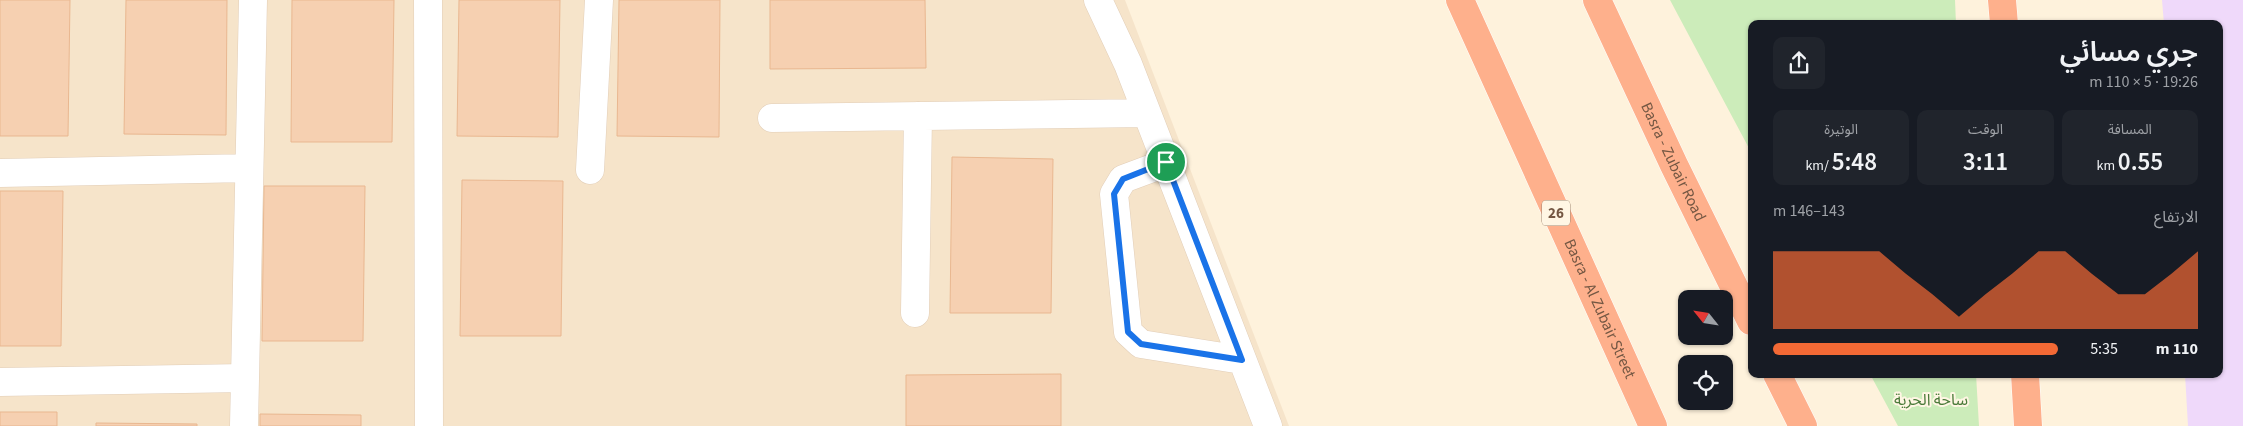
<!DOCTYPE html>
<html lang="ar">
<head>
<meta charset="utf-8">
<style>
	body { margin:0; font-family:"Source Sans 3","Noto Sans Arabic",sans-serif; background:#20242c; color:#f1f3f6; direction:rtl; height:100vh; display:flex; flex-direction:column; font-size:19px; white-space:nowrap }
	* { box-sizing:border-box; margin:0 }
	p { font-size:16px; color:#9ea1a6 }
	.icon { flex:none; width:28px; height:28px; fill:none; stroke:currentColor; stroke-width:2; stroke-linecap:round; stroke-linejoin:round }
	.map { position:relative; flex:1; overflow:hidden; direction:ltr }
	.sheet { position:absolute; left:1748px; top:20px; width:475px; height:358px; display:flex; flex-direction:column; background:#171b24; border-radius:10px; box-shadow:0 1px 4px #0004; direction:rtl }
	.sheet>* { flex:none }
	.needle { width:32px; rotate:300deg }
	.controls { position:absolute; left:1678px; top:290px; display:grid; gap:10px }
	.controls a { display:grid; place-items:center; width:55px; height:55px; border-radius:10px; background:#171b24; box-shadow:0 1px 4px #0004; font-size:25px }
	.pin { position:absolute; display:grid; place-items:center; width:42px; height:42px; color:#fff; margin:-21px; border:2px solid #fff; border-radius:50%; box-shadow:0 1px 5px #0007 }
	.round { display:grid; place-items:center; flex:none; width:52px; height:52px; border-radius:10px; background:#20242c }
	.headline { display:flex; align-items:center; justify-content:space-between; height:85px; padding:0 25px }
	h1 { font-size:28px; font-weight:600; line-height:38px }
	.metrics { display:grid; grid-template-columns:repeat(3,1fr); gap:8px; height:85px; padding:5px 25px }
	.metrics div { display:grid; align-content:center; border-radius:10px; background:#20242c; text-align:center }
	.metrics b { font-size:25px; font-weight:600 }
	.metrics small { font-size:14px; font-weight:400 }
	.metrics p { font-size:14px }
	.chart { height:140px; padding:10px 25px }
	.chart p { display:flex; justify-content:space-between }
	.chart svg { width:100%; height:90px; margin-top:5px; fill:#f36935; opacity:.7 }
	ul { padding:0 25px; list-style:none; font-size:16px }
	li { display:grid; grid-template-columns:80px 60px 1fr; align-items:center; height:38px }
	li i { height:12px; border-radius:6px; background:#f36935 }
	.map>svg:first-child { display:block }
	.residential { fill:#f6e4ca }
	.education { fill:#efd9fa }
	.green { fill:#ccecba }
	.building { fill:#f6d0b1; stroke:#e9b790 }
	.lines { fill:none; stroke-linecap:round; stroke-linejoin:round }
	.street-casing { stroke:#e2ceb8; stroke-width:29 }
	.highway-casing { stroke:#fff; stroke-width:29 }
	.street { stroke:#fff; stroke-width:28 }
	.highway { stroke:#feb08c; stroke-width:28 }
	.route-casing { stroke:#fff; stroke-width:10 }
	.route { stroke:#1a73e8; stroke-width:6 }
	.labels { text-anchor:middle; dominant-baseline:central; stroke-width:4; stroke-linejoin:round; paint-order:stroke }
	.shield { fill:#fff6e4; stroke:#9e8773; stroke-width:1 }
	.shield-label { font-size:15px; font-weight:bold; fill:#745743 }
	.street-label { font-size:16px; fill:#745743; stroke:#fff6e4 }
	.park-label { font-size:16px; fill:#4b7b3a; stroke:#fff6e4 }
</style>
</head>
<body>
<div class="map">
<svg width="2243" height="426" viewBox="0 0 2243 426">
	<rect width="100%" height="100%" fill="#fef2dc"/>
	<path class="residential" d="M0,0H1125L1289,426H0Z"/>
	<path class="education" d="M2162,0H2243V426H2188L2185,374H2219V24H2164Z"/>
	<path class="green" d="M1670,0H1955L1956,24H1751V152Z
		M1870,374H1976L1979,426H1898Z"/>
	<path class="building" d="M0,0H70L68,136H0Z
		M126,0H227L226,135L124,134Z
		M292,0H394L392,142H291Z
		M459,0H560L558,137L457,136Z
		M619,0H720L719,137L617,136Z
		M770,0H925L926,68L770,69Z
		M952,157L1053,159L1051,313H950Z
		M462,180L563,181L561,336H460Z
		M264,186H365L363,341H262Z
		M0,191H63L61,346H0Z
		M1061,374V426H906V375Z
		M0,412H57V426H0Z
		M260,414L361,415V426H260Z
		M96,423L197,424V426H96Z"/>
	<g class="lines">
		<g class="street-casing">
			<path id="street" d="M428,0L429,426
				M1098,0L1128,64L1268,426
				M772,118L1146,113
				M1166,163L1123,179L1114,194L1128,332L1141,344L1242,360
				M590,170L599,0
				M0,173L249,168
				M915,313L918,116
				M0,382L245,378
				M244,426L253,0"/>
		</g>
		<g class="highway-casing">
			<g id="highway">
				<path id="s1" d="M1460,0L1653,426"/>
				<path id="s2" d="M1597,0L1674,165L1751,321"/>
				<path d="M2002,0L2004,24"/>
				<path d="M1777,374L1803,426"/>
				<path d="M2025,374L2028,426"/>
			</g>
		</g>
		<use href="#street" class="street"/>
		<use href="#highway" class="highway"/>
	</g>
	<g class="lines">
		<g class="route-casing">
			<path id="route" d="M1166,162L1242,360L1141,344L1128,332L1114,194L1123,179Z"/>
		</g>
		<use href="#route" class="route"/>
	</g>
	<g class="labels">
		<rect class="shield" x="1542" y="200.5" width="28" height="25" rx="4"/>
		<g class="shield-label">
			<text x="1556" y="213">26</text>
		</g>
		<g class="street-label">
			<text stroke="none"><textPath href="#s2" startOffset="179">Basra - Zubair Road</textPath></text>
			<text stroke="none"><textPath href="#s1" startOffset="339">Basra - Al Zubair Street</textPath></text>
		</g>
		<g class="park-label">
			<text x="1931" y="400">ساحة الحرية</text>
		</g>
	</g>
</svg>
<div class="controls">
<a><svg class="needle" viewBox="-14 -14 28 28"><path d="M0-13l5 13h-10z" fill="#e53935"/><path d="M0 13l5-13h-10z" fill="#9ea1a6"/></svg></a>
<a><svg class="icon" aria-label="locate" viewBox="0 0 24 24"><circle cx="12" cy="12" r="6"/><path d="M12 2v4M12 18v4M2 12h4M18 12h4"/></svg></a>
</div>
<div class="pin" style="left:1166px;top:162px;background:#1e9e55"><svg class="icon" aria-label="arrive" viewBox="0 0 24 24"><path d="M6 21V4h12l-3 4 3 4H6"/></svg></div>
<section class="sheet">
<div class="headline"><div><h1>جري مسائي</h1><p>19:26 · 5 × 110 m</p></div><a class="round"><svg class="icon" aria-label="share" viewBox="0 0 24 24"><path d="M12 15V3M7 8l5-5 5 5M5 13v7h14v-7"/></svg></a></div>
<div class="metrics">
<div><p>المسافة</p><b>0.55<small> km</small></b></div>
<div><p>الوقت</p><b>3:11</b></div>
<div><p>الوتيرة</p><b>5:48<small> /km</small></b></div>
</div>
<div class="chart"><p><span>الارتفاع</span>143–146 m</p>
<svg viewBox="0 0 160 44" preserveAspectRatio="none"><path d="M0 44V6L10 6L20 6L30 6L40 6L50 17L60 27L70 38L80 27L90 17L100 6L110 6L120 17L130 27L140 27L150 17L160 6V44z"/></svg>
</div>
<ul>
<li><b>110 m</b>5:35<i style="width:100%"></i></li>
</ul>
</section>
</div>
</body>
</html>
